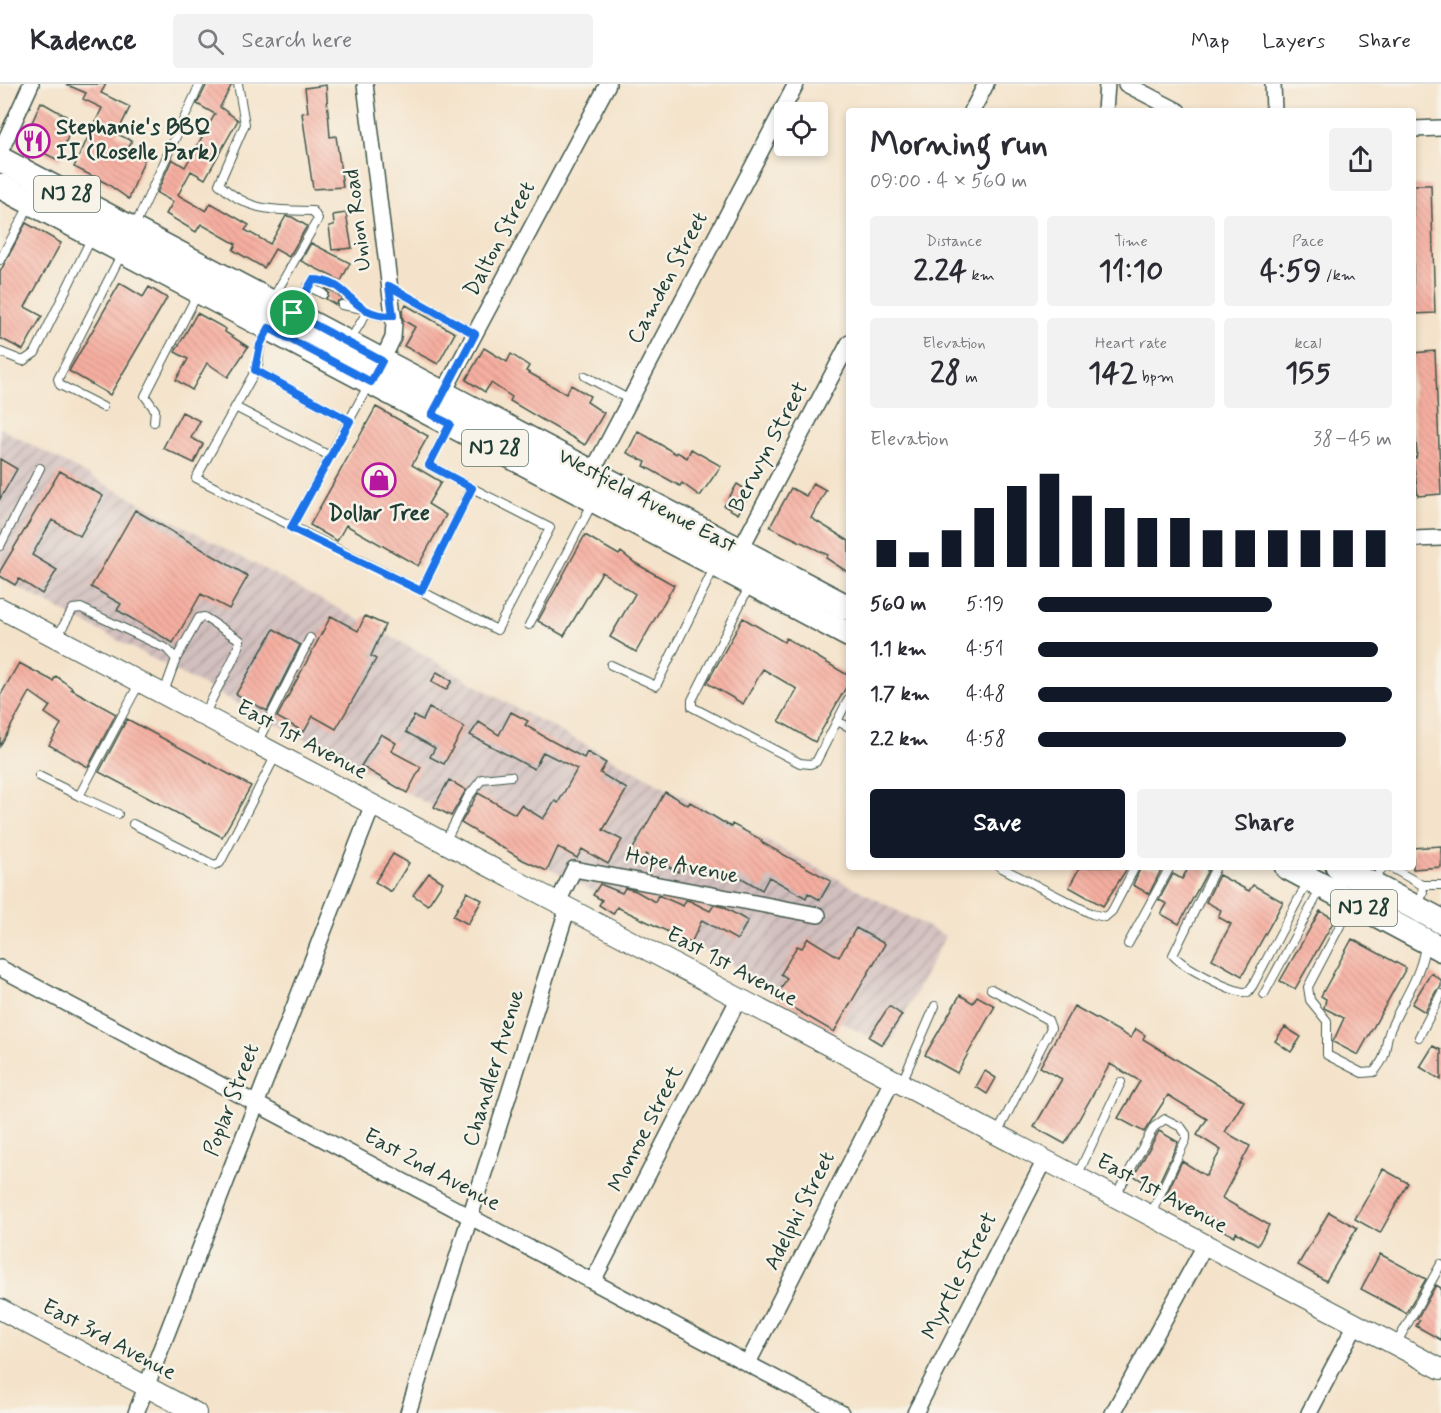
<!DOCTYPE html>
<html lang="en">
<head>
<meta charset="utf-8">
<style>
	body { margin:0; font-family:Mynerve,sans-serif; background:#f2f2f3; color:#2b2b33; height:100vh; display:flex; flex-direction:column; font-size:22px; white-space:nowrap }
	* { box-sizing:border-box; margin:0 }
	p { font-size:20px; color:#7c7c81 }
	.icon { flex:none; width:33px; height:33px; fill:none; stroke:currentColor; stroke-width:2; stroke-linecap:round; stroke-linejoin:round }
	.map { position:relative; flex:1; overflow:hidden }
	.drawer { position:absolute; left:846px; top:24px; width:570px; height:762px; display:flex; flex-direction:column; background:#fff; border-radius:6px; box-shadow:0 3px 9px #0003 }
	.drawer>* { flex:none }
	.controls { position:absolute; left:774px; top:18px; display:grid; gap:12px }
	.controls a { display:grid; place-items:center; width:54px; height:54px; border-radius:6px; background:#fff; box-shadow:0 3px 9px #0003; font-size:30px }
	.pin { position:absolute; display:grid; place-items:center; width:51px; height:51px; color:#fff; margin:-26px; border:3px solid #fff; border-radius:50%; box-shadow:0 2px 6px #0007 }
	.round { display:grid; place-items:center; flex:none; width:63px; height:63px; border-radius:6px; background:#f2f2f3 }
	.head { display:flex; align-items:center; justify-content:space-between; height:102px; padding:0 24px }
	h1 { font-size:33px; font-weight:700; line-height:45px }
	.metrics { display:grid; grid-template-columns:repeat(3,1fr); gap:9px; height:102px; padding:6px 24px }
	.metrics div { display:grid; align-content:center; border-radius:6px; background:#f2f2f3; text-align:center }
	.metrics b { font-size:30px; font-weight:700 }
	.metrics small { font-size:16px; font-weight:400 }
	.metrics p { font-size:16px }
	.chart { height:168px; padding:12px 24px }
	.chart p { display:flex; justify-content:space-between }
	.chart svg { width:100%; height:108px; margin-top:6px; stroke:#111827; stroke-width:6 }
	.button { display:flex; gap:12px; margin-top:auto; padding:12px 24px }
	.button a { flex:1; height:69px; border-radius:6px; background:#111827; color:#fff; font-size:24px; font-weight:700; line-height:69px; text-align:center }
	.button a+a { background:#f2f2f3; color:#2b2b33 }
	ul { padding:0 24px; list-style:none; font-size:20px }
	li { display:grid; grid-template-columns:96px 72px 1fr; align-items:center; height:45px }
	li i { height:15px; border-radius:8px; background:#111827 }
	header { display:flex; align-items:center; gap:36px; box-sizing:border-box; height:84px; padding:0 30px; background:#fff; border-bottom:2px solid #e1e1e2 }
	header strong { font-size:28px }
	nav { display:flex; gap:33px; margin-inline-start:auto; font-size:21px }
	.search { width:420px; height:54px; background:#f2f2f3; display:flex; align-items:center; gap:15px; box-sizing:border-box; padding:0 21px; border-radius:6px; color:#7c7c81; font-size:22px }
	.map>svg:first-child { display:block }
	.industrial { fill:url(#industrial-furrows) }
	.building { fill:url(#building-back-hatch) }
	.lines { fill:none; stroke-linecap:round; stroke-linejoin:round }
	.service-casing { stroke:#3f564a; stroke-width:10 }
	.minor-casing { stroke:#3f564a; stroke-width:18 }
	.tertiary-casing { stroke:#3f564a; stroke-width:22 }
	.primary-casing { stroke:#3f564a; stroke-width:27 }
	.service { stroke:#fff; stroke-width:8 }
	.minor { stroke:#fff; stroke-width:15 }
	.tertiary { stroke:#fff; stroke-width:20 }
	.primary { stroke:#fff; stroke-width:24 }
	.route-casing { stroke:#fff; stroke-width:12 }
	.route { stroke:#1a73e8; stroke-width:8 }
	.labels { text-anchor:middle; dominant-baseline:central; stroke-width:5; stroke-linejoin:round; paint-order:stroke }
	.shield { fill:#f7f3e8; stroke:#60746a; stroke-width:1.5 }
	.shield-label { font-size:21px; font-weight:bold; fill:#1f3d34 }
	.poi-label { font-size:22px; font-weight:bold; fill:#1f3d34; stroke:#f7f3e8; text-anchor:start }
	.street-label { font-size:22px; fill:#1f3d34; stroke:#f7f3e8 }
</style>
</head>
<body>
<header>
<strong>Kadence</strong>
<div class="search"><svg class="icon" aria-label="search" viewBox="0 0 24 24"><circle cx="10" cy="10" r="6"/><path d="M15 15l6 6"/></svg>Search here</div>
<nav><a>Map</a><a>Layers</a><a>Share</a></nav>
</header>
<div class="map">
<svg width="1441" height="1329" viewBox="0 0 1441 1329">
	<defs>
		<pattern id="industrial-furrows" width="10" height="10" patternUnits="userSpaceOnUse" patternTransform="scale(1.5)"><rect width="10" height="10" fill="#d1bfbe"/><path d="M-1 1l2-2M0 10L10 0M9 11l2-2" fill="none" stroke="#a99c9b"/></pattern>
		<pattern id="building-back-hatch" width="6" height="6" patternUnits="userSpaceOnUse" patternTransform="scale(1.5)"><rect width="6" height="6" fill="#f6afa0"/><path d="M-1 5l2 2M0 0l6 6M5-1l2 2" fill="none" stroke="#d2978a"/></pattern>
	</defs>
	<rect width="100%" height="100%" fill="#f7f3e8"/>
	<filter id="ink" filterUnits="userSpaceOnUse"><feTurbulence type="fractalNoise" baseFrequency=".0167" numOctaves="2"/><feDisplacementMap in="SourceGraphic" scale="12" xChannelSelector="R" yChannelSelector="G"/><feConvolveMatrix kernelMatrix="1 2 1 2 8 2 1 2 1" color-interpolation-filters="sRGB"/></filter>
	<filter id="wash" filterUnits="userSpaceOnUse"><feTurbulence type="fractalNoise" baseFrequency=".008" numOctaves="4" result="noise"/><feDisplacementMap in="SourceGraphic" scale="24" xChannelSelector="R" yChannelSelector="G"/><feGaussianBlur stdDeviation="1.35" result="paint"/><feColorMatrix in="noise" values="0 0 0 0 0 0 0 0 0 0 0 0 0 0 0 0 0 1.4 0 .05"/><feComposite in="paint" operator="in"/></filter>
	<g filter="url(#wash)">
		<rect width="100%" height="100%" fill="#f4e3ca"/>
		<path class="industrial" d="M0,344L416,566L507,619L945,852L888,963L0,494Z"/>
		<g id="blocks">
			<path class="building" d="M65,0H106L101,9L130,23L117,50L132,57L129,63L146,71L129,115L106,99L74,83L102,24L83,15L86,9Z
				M207,0H232L220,23L238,36L205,95L191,87L178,111L206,127L211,119L249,141L245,146L270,160L286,132L292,133L307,142L289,173L275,165L264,184L233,166L236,160L201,140L196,148L166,130L173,118L157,109L172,75L185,83L215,30L197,20Z
				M326,1L330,53L336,52L343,103L313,105L302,29L308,28L305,4Z
				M41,18L73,36L60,77L23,59Z
				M1413,101H1431L1435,229L1413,230Z
				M346,129L352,164L332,166L329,142L334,141L333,131Z
				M26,139L61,159L25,223L42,232L23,266L0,254V188Z
				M311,159L350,179L341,197L301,177Z
				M120,199L143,213L149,203L167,214L110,311L69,287Z
				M325,204L332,207L343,215L338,217L336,221L326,215L329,209Z
				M406,221L455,249L438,280L404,262L415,243L403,236L402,227Z
				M197,229L226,245L225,248L248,263L228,293L207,279L192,306L176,296L188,275L175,268Z
				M484,264L507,278L511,270L529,282L526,287L566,310L571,301L590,312L587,318L604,329L585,361L510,317L512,313L491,299L485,308L466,296Z
				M1435,267L1441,410L1418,412L1413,374H1416L1417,369L1413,326V269Z
				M376,323L428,352L412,381L441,398L428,420L446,431L418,482L346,441L337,457L310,441Z
				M182,328L200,337L191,354L203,360L194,379L163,364Z
				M638,347L676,370L677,368L687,374L691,365L721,382L700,412L682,399L680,402L644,382L646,378L627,369Z
				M0,375L17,385L0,415Z
				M60,387L103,412L80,452L52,436L32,471L57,486L42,510L19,495L15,501L0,492V487Z
				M813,399L826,406L811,434L849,457V489L826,474L828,471L770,443L791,404L806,412Z
				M737,400L750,408L738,430L724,422Z
				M135,426L248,492L229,525L201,510L173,559L117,526L121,520L91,503Z
				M585,451L619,471L621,468L635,479L674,501L636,568L610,553L635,510L602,488L564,552L538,537Z
				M331,532L358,547L365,532L385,541L371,572L376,575L336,645L313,632L304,648L277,633Z
				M743,534L784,558L786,554L849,592V598L815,658L779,637L797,605L763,585L743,620L707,599Z
				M274,545L300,561L267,627L236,610Z
				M19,579L53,597L56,592L72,604L71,605L116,630L88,683L49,661L61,640L45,629L50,622L30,608L0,662V612Z
				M437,588L452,597L446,606L431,598Z
				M429,624L464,643L444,680L430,673L435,664L406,648L414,632L423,636Z
				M511,628L528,637L525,641L550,656L584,674L587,668L606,679L600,689L627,705L603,746L622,756L608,780L582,765L577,774L558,763L547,787L523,776L461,739L478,709L515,730L521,721L543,735L555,717L558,719L577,685L543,668L534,685L470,651L479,638L499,651Z
				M127,635L251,702L222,753L99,688Z
				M381,650L396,659L391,667L421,683L407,709L361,682Z
				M449,696L466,706L451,732L434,723Z
				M665,708L688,721L690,718L731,743L732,740L762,756L761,758L831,797L820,816L808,809L806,814L769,793L762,806L735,790L734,794L681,783L678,788L646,770L642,777L630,770Z
				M1441,762V783L1413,785V764Z
				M393,770L409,779L391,808L375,798Z
				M1080,783H1128L1103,822L1069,803Z
				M1141,783L1162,784L1149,810L1133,801Z
				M1189,783H1202L1208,786L1179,840L1161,830L1167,820L1159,816L1173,790L1182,795Z
				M429,789L443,798L428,821L413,811Z
				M1219,791L1249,807L1253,801L1283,818L1242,892L1212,875L1231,840L1218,833L1221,826L1206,818Z
				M600,800L622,809L625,804L636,807L655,818L658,811L683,822L686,816L690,817L710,827L714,821L723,823L748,837L737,856L702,836L691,859L617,823L613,830L599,821L602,816L593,811Z
				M467,808L482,816L468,840L453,832Z
				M1320,827L1335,835L1295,905L1280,897Z
				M856,844L885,860L834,948L776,914L787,894L781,890L797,862L802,864L808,854L839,873Z
				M1352,855L1406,884L1358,971L1333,958L1344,934L1324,924L1326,915L1321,912Z
				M1431,889L1441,896V903L1436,907L1425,928L1412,920Z
				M960,911L973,919L977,912L995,922L957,989L925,971Z
				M889,922L902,931L882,961L869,953Z
				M1074,922L1131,954L1136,945L1145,951L1143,955L1244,1017L1225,1048L1250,1062L1222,1114L1269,1141L1258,1161L1236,1148L1234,1152L1220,1145L1223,1140L1166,1111L1182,1077L1206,1092L1221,1066L1197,1051L1207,1035L1168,1011L1144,1048L1118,1034L1140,997L1110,980L1065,1060L1034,1043L1062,995L1040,983Z
				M1285,943L1301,953L1291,968L1275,957Z
				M1433,962L1441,966V996L1420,983Z
				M985,987L996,994L987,1010L976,1003Z
				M1159,1047L1178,1058L1156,1105L1134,1092Z
				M1383,1085L1408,1099L1380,1149L1355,1135Z
				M1329,1128L1357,1144L1326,1197L1298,1181Z
				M1380,1170L1426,1195L1406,1229L1361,1205Z
				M1436,1201L1441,1204V1256L1416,1242L1420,1236L1417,1235Z"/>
		</g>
	</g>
	<g filter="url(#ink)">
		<use href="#blocks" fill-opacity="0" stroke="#3f564a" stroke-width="1.5"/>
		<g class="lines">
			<g class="service-casing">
				<path id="service" d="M238,0L245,40L219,100C250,129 274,126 313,127L318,135L272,216
					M134,144L200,0
					M0,176L29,122
					M308,202L323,210
					M390,203L475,250
					M342,221L358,224
					M293,228L313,196C351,196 349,233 393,233
					M267,247L260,261L258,282L196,394L421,507
					M349,258L367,228
					M0,268L23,277L35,269L91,155
					M255,286L350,337
					M585,292L630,316
					M103,323L60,301L58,295L121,171
					M235,323L330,372
					M154,338L155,326L145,312L197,211
					M449,341L429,381L472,404L421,507L497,546L550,444L472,404
					M291,444L369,300
					M0,462L40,384
					M750,501L692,616V623L800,679L810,680L816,678L849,614
					M529,541L593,418
					M57,553L73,525L81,524L167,565L176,575L164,608
					M176,575L199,534L204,533L240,556C234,582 214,605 205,631
					M611,581L656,602L715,482
					M837,637L849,643
					M257,659L310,554
					M39,692L79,712L140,598
					M79,712L118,730
					M133,740L214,781L220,779L276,671
					M445,758L468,713L482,695L511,692
					M1000,783L1092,830L1105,833L1112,827L1135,783
					M1216,783L1173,871C1182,882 1236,911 1248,908L1253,901L1308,797
					M1373,796L1384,783H1390L1422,801L1423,809L1418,821
					M1422,801H1441
					M1357,825L1341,840L1308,903L1310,916L1327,937V971L1362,989L1374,988C1391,967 1382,966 1390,946C1402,917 1421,893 1425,861
					M1128,860L1170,783
					M991,905L1048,936L1051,944L997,1050
					M1264,910L1320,806
					M1419,953L1441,910
					M902,998L935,922
					M1077,1092L1121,998
					M1116,1111L1154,1043L1165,1035L1181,1043L1186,1050V1055L1151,1130
					M1396,1260L1441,1180"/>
			</g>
			<g class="minor-casing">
				<path id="minor" d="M365,0L394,239L393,254L379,283
					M1126,0L1178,27
					M1273,0L1274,27
					M972,27L986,0
					M1105,27L1107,0
					M1413,45L1441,44
					M0,68L31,0
					M439,317L608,0
					M588,396L796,0
					M1413,455L1441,454
					M737,472L849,259
					M558,818L574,785L818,831
					M0,884L841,1329
					M593,1197L739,914
					M748,1279L893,995
					M136,1329L373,720
					M408,1329L568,823
					M915,1329L1045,1076
					M1113,1329L1205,1161
					M1309,1329L1356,1240"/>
			</g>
			<g class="tertiary-casing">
				<path id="tertiary" d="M0,524L1441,1285
					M0,1225L196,1329"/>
			</g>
			<g class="primary-casing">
				<path id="primary" d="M0,75L849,524
					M0,102L849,551
					M1287,783L1441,865
					M1338,783L1441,837"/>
			</g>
			<use href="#service" class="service"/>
			<use href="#minor" class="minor"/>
			<use href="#tertiary" class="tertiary"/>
			<use href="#primary" class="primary"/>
		</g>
	</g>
	<g class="lines" filter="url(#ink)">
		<g class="route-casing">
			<path id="route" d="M313,196C351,196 349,233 393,232L389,202L475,250L432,331L450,340L429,381L472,404L421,507L291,444L350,337L255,286L260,261L269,244L371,298L382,277L293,229Z"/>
		</g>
		<use href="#route" class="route"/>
	</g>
	<defs>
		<g id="restaurant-ring" transform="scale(1.725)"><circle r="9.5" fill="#f7f3e8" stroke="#b5179e" stroke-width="1.5"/><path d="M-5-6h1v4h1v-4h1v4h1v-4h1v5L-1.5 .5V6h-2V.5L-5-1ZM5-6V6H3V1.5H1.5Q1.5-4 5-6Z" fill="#b5179e"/></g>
		<g id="shop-ring" transform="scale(1.725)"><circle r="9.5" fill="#f7f3e8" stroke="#b5179e" stroke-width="1.5"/><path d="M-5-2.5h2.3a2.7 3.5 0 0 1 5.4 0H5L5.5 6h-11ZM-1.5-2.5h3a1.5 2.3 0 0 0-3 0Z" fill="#b5179e"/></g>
	</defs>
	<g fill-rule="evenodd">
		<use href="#restaurant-ring" x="33" y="57"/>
		<use href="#shop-ring" x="379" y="396"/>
	</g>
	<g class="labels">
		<g class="shield">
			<rect x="34" y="92" width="66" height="36" rx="4.5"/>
			<rect x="462" y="346" width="66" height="36" rx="4.5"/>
			<rect x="1331" y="806" width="66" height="36" rx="4.5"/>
		</g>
		<g class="shield-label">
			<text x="67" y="110">NJ 28</text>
			<text x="495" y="364">NJ 28</text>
			<text x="1364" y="824">NJ 28</text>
		</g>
		<g class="poi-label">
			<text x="56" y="44">Stephanie's BBQ<tspan x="56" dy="25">II (Roselle Park)</tspan></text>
			<text x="379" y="430" text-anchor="middle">Dollar Tree</text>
		</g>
		<g class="street-label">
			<text transform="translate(358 136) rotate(-97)">Union Road</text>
			<text transform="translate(500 155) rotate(-62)">Dalton Street</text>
			<text transform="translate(668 194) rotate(-62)">Camden Street</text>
			<text transform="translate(769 363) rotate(-62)">Berwyn Street</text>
			<text transform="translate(647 417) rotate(28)">Westfield Avenue East</text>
			<text transform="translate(302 656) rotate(28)">East 1st Avenue</text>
			<text transform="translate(682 782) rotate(11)">Hope Avenue</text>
			<text transform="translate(732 883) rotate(28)">East 1st Avenue</text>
			<text transform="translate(494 984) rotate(-73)">Chandler Avenue</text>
			<text transform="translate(232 1016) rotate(-69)">Poplar Street</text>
			<text transform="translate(646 1045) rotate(-63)">Monroe Street</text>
			<text transform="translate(432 1086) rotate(28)">East 2nd Avenue</text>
			<text transform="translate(1162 1110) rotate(28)">East 1st Avenue</text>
			<text transform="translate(800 1127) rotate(-63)">Adelphi Street</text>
			<text transform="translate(960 1192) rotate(-63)">Myrtle Street</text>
			<text transform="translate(109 1256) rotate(28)">East 3rd Avenue</text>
		</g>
	</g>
</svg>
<div class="controls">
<a><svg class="icon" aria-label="locate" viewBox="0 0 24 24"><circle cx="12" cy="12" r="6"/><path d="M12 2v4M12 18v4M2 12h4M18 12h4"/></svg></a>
</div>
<div class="pin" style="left:293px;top:229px;background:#1e9e55"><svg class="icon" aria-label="arrive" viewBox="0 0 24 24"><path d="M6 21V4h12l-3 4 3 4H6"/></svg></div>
<section class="drawer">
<div class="head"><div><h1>Morning run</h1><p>09:00 · 4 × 560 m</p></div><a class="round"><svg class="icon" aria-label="share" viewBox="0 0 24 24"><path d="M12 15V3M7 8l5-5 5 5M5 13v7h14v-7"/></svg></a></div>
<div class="metrics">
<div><p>Distance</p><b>2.24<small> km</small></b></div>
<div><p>Time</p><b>11:10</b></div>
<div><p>Pace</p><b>4:59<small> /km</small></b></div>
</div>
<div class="metrics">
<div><p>Elevation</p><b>28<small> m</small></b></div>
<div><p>Heart rate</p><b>142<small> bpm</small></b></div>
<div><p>kcal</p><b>155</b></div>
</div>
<div class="chart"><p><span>Elevation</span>38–45 m</p>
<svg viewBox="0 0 160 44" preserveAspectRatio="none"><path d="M5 44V33M15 44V38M25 44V29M35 44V20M45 44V11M55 44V6M65 44V15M75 44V20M85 44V24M95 44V24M105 44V29M115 44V29M125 44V29M135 44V29M145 44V29M155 44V29"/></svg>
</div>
<ul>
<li><b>560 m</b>5:19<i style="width:66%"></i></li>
<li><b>1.1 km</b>4:51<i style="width:96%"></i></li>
<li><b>1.7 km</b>4:48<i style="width:100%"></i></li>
<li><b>2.2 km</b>4:58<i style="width:87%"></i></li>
</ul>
<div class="button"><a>Save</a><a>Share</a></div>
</section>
</div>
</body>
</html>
